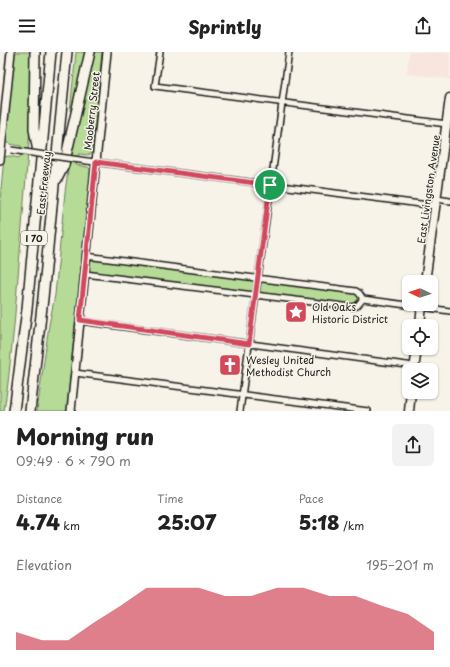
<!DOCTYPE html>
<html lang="en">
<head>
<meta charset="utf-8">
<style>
	body { margin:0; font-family:"Playpen Sans",sans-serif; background:#f2f2f2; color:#222; height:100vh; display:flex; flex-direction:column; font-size:15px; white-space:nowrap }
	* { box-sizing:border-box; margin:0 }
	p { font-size:13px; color:#767676 }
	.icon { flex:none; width:22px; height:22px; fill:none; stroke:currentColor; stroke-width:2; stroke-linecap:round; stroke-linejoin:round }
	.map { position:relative; height:359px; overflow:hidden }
	.drawer { display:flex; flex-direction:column; background:#fff; flex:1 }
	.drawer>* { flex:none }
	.needle { width:26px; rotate:274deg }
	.buttons { position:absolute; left:402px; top:223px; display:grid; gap:8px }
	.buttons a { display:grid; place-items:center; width:36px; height:36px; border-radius:6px; background:#fff; box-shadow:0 1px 3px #0004; font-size:20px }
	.pin { position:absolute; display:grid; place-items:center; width:34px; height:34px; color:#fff; margin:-17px; border:2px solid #fff; border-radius:50%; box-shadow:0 1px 4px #0007 }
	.round { display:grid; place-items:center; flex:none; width:42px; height:42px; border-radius:6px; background:#f2f2f2 }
	.overview { display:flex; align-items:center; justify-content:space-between; height:68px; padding:0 16px }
	h1 { font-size:22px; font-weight:800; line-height:30px }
	.figures { display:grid; grid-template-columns:repeat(3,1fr); gap:6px; height:68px; padding:4px 16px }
	.figures div { display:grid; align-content:center }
	.figures b { font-size:20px; font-weight:800 }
	.figures small { font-size:11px; font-weight:400 }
	.figures p { font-size:11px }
	.chart { height:112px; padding:8px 16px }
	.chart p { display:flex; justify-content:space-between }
	.chart svg { width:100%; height:72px; margin-top:4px; fill:#d1495b; opacity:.7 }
	header { display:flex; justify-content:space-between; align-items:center; height:52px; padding:0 16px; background:#fff; font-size:18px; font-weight:800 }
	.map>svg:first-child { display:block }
	.built { fill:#f8e6de }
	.green { fill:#b6db96; stroke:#697c59 }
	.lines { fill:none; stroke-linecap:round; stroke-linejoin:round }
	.street-casing { stroke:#1c1c1c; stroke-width:8 }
	.secondary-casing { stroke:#1c1c1c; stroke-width:10 }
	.primary-casing { stroke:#1c1c1c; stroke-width:11 }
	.highway-casing { stroke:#1c1c1c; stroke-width:12 }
	.street { stroke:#f7f3e8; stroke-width:5 }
	.secondary { stroke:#f7f3e8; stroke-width:7 }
	.primary { stroke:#f7f3e8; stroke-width:8 }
	.highway { stroke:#f7f3e8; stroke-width:9 }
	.street-bridge-casing { stroke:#1c1c1c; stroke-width:8; stroke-linecap:butt }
	.street-bridge { stroke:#f7f3e8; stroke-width:5 }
	.route-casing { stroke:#fff; stroke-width:8 }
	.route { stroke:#d1495b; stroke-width:5 }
	.labels { text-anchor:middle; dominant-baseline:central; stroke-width:3; stroke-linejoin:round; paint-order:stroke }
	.shield { fill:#f7f3e8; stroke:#5e5c59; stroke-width:1 }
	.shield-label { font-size:9px; font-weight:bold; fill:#1c1c1c }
	.street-label { font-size:10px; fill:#1c1c1c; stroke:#f7f3e8 }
	.poi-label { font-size:10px; fill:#1c1c1c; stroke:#f7f3e8; text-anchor:start }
</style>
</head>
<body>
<header><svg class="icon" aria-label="menu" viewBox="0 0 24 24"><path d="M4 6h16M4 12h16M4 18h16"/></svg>Sprintly<svg class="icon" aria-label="share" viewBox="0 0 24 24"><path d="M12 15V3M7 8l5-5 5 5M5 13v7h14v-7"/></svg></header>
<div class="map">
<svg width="450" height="359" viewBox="0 0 450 359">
	<rect width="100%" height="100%" fill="#f7f3e8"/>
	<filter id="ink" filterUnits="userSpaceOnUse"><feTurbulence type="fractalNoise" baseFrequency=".025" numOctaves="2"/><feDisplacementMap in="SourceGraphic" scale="8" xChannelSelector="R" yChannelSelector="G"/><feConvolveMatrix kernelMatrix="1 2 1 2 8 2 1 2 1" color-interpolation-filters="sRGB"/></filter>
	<g filter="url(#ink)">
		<path class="built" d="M409,0H450V27L407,22Z"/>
		<path class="green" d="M14,0H31V63L14,274L8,331L4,359H0V148L4,105L9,104L20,106L21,94L10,92L5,90Z
			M76,0H86L73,59H70Z
			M95,0H102L92,101L89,103L79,102L76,113L88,115L90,117L67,359H37L49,273L55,243L65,140L71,97Z
			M88,205L357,240L363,247L357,254L87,221Z"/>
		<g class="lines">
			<g class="street-casing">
				<path id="street" d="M160,0L155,34L447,72
					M87,109L436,154
					M437,147L450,149
					M86,204L356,239L359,241L363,247
					M85,222L352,255L357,254L363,247
					M363,247L450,259
					M80,269L414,314
					M75,321L368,359
					M240,359L289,0"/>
			</g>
			<g class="secondary-casing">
				<path id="secondary" d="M0,108L11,0
					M71,359L107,0"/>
			</g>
			<g class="primary-casing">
				<path id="primary" d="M425,230L450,46
					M420,274L422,252
					M414,318L417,296
					M409,359L411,340"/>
			</g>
			<g class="highway-casing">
				<path id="highway" d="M35,0L34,77L38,100
					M57,127L64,113L90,0
					M14,359L27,257L51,0
					M30,359L43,246L67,0"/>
			</g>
			<use href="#street" class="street"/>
			<use href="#secondary" class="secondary"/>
			<use href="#primary" class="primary"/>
			<use href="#highway" class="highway"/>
			<g class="street-bridge-casing">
				<path id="street-bridge" d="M11,98L87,109"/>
			</g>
			<use href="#street-bridge" class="street-bridge"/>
		</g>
	</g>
	<g class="lines" filter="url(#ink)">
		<g class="route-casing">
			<path id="route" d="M96,110L270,133L249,292L80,268Z"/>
		</g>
		<use href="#route" class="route"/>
	</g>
	<defs>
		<g id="sight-square" transform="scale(1.15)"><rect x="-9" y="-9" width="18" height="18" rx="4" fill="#d1495b" stroke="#f7f3e8"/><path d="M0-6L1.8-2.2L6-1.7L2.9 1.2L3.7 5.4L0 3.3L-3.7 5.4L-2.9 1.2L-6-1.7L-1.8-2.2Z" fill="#fff"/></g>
		<g id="church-square" transform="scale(1.15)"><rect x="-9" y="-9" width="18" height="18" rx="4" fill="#d1495b" stroke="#f7f3e8"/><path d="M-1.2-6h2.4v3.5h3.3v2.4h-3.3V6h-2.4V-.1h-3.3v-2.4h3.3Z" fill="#fff"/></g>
	</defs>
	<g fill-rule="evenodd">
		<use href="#sight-square" x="296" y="260"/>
		<use href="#church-square" x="230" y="313"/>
	</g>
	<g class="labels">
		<rect class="shield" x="21" y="179" width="26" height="14" rx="3"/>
		<g class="shield-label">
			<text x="34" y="186">I 70</text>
		</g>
		<g class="street-label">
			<text transform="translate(91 59) rotate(-84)">Mooberry Street</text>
			<text transform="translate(43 131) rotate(-84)">East Freeway</text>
			<text transform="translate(428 137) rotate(-82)">East Livingston Avenue</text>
		</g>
		<g class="poi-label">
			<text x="312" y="254">Old Oaks<tspan x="312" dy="12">Historic District</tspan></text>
			<text x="246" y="307">Wesley United<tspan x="246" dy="12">Methodist Church</tspan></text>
		</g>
	</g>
</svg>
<div class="buttons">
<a><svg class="needle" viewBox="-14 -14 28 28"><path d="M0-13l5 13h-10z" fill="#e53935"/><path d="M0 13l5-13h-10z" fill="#767676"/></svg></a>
<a><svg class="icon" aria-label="locate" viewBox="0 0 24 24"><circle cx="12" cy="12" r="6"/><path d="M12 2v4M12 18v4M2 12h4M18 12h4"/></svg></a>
<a><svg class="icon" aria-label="layers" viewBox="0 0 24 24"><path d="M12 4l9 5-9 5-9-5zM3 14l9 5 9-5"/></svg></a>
</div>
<div class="pin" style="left:270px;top:133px;background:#1e9e55"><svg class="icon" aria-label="arrive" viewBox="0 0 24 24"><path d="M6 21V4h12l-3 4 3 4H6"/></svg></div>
</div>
<section class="drawer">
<div class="overview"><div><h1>Morning run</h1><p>09:49 · 6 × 790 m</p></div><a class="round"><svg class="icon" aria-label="share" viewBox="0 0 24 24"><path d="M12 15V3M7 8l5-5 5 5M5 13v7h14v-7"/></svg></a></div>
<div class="figures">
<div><p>Distance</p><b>4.74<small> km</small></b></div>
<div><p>Time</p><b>25:07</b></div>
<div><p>Pace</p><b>5:18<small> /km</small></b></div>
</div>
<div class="chart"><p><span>Elevation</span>195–201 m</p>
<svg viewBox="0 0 160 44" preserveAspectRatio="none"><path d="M0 44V33L10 38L20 38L30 27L40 17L50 6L60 6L70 6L80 11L90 11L100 6L110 6L120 11L130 11L140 17L150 22L160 33V44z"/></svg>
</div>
</section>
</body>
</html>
